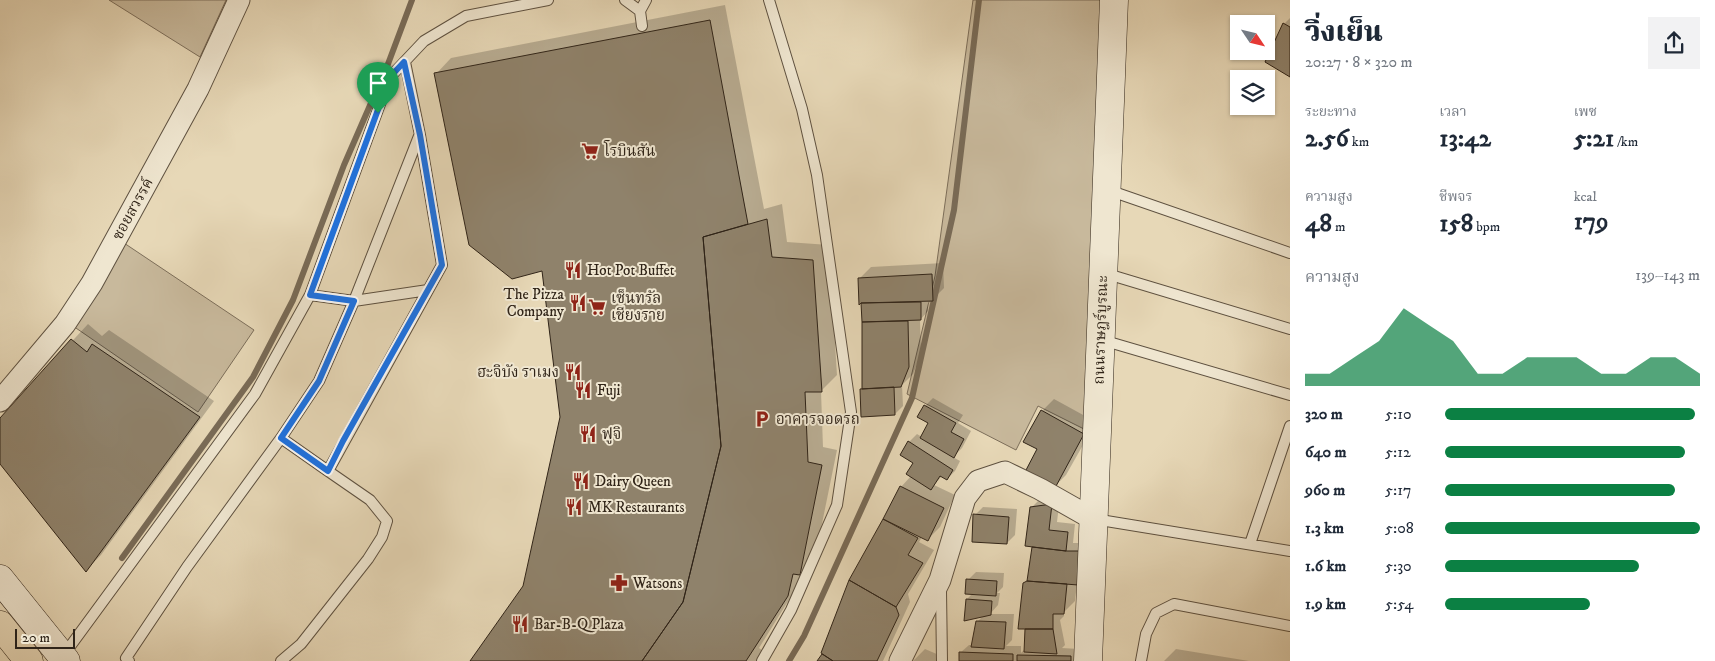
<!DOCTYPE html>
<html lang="th">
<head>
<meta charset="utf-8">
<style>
	body { margin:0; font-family:"IM FELL DW Pica","Noto Serif Thai",serif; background:#f2f2f3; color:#1f2937; height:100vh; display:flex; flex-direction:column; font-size:19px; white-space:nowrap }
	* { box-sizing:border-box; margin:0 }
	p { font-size:16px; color:#747a83 }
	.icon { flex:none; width:28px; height:28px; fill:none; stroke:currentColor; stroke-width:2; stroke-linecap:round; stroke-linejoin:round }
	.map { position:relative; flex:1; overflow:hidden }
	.drawer { display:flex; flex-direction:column; background:#fff; width:425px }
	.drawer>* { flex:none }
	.needle { width:32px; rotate:125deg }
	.tools { position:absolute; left:1230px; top:15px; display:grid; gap:10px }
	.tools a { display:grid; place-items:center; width:45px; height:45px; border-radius:0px; background:#fff; box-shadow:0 1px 4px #0004; font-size:25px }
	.scale { position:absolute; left:15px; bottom:12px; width:60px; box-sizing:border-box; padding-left:5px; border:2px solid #302418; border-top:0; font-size:14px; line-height:18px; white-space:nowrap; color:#302418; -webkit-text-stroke:4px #efe6d0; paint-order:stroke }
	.pin { position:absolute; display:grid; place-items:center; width:42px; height:42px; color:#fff; margin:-51px -21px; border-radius:50% 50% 50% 0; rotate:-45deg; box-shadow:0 0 5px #0007 }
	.pin .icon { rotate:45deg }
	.round { display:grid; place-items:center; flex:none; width:52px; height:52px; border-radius:0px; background:#f2f2f3 }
	.headline { display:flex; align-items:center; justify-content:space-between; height:85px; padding:0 15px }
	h1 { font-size:28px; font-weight:800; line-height:38px }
	.figures { display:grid; grid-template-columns:repeat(3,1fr); gap:8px; height:85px; padding:5px 15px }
	.figures div { display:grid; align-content:center }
	.figures b { font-size:25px; font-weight:800 }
	.figures small { font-size:14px; font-weight:400 }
	.figures p { font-size:14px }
	.chart { height:140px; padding:10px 15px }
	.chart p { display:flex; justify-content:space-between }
	.chart svg { width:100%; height:90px; margin-top:5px; fill:#0b8043; opacity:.7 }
	ul { padding:0 15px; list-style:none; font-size:16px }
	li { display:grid; grid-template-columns:80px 60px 1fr; align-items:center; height:38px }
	li i { height:12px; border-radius:6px; background:#0b8043 }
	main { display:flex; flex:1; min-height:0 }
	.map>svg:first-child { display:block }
	.green { fill:#c8b99c; stroke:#7c6e5a }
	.shadow { fill:#0003 }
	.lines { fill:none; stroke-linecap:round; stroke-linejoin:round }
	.stream { stroke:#796b57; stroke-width:6 }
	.building { fill:#8f826b; stroke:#302418 }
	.lane-casing { stroke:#5e5140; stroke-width:12 }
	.street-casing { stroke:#5e5140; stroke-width:23 }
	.secondary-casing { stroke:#302418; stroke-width:29 }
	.primary-casing { stroke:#302418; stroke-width:29 }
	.lane { stroke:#efe6d0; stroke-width:10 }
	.street { stroke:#efe6d0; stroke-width:21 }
	.secondary { stroke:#efe6d0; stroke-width:28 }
	.primary { stroke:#e7d8b7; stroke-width:28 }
	.route-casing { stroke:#fff; stroke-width:10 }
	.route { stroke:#1a73e8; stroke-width:6 }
	.labels { text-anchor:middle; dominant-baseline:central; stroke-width:4; stroke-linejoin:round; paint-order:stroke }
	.poi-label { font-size:15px; fill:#302418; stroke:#efe6d0; text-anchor:start }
	.street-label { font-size:15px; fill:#302418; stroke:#efe6d0 }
</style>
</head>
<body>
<main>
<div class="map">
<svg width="1290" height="661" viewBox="0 0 1290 661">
	<rect width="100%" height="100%" fill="#e7d8b7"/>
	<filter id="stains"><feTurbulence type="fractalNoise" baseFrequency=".004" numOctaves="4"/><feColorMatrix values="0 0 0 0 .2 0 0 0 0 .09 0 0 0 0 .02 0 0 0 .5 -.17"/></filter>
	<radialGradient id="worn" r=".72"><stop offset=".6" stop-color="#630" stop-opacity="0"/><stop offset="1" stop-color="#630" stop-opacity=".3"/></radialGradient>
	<path class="green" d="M109,0H226L200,57Z
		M973,0H1106L1086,430L1038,406L1016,450L907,394L935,276Z
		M121,241L254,330L198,412L73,326Z"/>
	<path class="shadow" d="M725,5L764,209L782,204L787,242L829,245L837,375L821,391L823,447L837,450L815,558L759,648L766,653L761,661H472L524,587L561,418L543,270L436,74L451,58Z
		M1290,18V75L1266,61L1284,24Z
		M943,263L944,288L932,300H928V311L920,320L921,354L913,374L902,385L903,406L895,414L861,390L863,387L862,304L864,302L859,279L871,267Z
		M88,324L102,336L109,330L214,401L101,555L86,570L0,462V419Z
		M933,398L963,415L958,423L971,431L962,448L953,457L960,461L955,471L947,479L942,476L934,485L955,495L940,527L928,539L922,537L919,542L934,550L908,594L910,602L883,661H819L824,653L901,487L911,476L915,463L909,442L917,434L922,437L930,423L925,406Z
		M1054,399L1096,422L1066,475L1054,487L1039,449L1042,411Z
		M1060,497L1057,522L1075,524L1073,543H1089L1077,583L1075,601L1064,612V616L1060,620L1065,645L1062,648L1079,649V661H960V653L969,645H973L977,622L984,615L967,599L973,593L968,580L976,572L1004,573L1003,587L997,593H1000L998,605L990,614H1014L1012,640L1006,646H1021V653L1025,649L1026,627L1024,583L1029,579L1033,546L1031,508L1040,499Z
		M983,507L1017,509L1015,535L1007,543L975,515Z
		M925,649L946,658L945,661H913Z
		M1176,649L1249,661H1164Z"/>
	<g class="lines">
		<path class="stream" d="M122,558L253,377L293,300L344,165L388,64L412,0
			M789,661L804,636L912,398L954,210L979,0"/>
	</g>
	<path class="building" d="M710,20L748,224L703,237L721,446L683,602L642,661H470L523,586L560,417L542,271L512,279L469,245L434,73Z
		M1283,23L1290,27V77L1265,62Z
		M767,219L772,257L813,260L822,392H805L808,462L822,465L800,575L793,574L788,596L746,661H642L683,602L721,446L703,237Z
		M932,274L933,301L861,303L859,305L858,278Z
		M921,302V320L862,322L861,303Z
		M908,321L909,367L901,387L862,389V322Z
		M71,339L87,352L92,344L200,417L86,572L0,464V418Z
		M894,387L895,415L861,417L860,389Z
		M924,405L956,423L951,432L964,439L954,458L920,438L928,423L917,417Z
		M1041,410L1084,434L1055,488L1025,472L1037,449L1023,442Z
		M908,441L953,470L947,480L940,476L931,490L906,474L913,463L900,455Z
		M900,486L944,508L928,541L883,519Z
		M1052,504L1049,530L1068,532L1066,551L1025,546L1030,507Z
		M973,514L1009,517L1007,544L972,542Z
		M883,519L918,538L908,555L923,563L896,607L849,580Z
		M1032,547L1066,551H1081L1078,585L1027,581Z
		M966,579L997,581L996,596L965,594Z
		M849,580L896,607L899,615L877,661H833L821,653Z
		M1027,581L1067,584L1064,614H1053V629H1018L1023,583Z
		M966,599L992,601L991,615L964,621Z
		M976,621L1006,622L1004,649L971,647Z
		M1025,629H1053L1057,654L1024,652Z
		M959,652L1013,654V661H959Z
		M822,654L833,661H817Z
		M1017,655L1071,656V661H1017Z"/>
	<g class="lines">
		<g class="lane-casing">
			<path id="lane" d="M625,0L640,11
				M642,26L640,11L646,0
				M1108,190L1290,253
				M1104,273L1290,329
				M310,295L354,301L428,290
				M1102,340L1290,395
				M281,438L328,471
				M1094,519L1290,551
				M1250,544L1290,426
				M941,591L942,661
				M63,656L255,394L310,295L390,77L424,41L466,16L548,0
				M129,661L126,658L187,567L281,438L319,381L354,301L419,136
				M281,661L301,644L368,559L382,537L387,521L370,500L328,471L442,265L420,135L405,62
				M762,661L791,610L837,505L851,412L817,175L802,109L769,0
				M1141,661L1146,634L1156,613L1174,604L1290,626"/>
		</g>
		<g class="street-casing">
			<path id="street" d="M0,401L65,324L92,283L198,89L239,0
				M900,661L940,580L965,498L978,481L1005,472L1040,489L1093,519"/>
		</g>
		<g class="secondary-casing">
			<path id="secondary" d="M0,579L66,661
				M1088,661L1114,0"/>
		</g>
		<g class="primary-casing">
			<path id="primary" d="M0,625L29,661"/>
		</g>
		<use href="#lane" class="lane"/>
		<use href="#street" class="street"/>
		<use href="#secondary" class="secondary"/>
		<use href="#primary" class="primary"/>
	</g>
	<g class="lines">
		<g class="route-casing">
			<path id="route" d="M404,62L420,135L442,265L343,441L328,471L281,438L319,381L354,301L310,295L390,77Z"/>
		</g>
		<use href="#route" class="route"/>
	</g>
	<defs>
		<g id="supermarket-bare" transform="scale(1.35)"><path d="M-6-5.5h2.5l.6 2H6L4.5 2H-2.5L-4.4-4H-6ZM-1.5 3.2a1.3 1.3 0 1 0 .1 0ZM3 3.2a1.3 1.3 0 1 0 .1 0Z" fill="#8f2418" stroke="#efe6d0" stroke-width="2.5" paint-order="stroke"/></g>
		<g id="restaurant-bare" transform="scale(1.35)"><path d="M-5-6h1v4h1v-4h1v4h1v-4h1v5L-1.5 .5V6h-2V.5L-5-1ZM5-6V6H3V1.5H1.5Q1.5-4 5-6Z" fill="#8f2418" stroke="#efe6d0" stroke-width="2.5" paint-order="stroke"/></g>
		<g id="parking-bare" transform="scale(1.35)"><path d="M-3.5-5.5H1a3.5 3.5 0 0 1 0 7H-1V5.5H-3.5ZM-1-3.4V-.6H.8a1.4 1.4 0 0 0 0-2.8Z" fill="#8f2418" stroke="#efe6d0" stroke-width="2.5" paint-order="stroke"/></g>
		<g id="pharmacy-bare" transform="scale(1.35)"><path d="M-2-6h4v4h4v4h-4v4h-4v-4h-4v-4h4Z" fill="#8f2418" stroke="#efe6d0" stroke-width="2.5" paint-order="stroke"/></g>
	</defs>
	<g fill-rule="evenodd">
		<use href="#supermarket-bare" x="590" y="151"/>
		<use href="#restaurant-bare" x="573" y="270"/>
		<use href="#restaurant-bare" x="578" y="303"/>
		<use href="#supermarket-bare" x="597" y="307"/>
		<use href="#restaurant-bare" x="573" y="372"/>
		<use href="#restaurant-bare" x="583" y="390"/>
		<use href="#parking-bare" x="762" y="419"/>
		<use href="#restaurant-bare" x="588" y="434"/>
		<use href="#restaurant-bare" x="581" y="481"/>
		<use href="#restaurant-bare" x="574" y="507"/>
		<use href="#pharmacy-bare" x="619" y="583"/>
		<use href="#restaurant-bare" x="520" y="624"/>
	</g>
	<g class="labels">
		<g class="poi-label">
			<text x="604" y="151">โรบินสัน</text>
			<text x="587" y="270">Hot Pot Buffet</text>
			<text x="564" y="294" text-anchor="end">The Pizza<tspan x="564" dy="17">Company</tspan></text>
			<text x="611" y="298">เซ็นทรัล<tspan x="611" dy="17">เชียงราย</tspan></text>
			<text x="559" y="372" text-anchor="end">ฮะจิบัง ราเมง</text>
			<text x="597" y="390">Fuji</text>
			<text x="776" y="419">อาคารจอดรถ</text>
			<text x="602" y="434">ฟูจิ</text>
			<text x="595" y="481">Dairy Queen</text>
			<text x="588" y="507">MK Restaurants</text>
			<text x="633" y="583">Watsons</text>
			<text x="534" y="624">Bar-B-Q Plaza</text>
		</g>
		<g class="street-label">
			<text transform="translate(133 209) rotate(-61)">ซอยสวรรค์</text>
			<text transform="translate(1101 330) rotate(-88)">ถนนราษฎร์บูรณะ</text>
		</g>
	</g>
	<rect width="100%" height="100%" filter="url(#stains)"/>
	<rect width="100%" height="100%" fill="url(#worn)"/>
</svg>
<div class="tools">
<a><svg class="needle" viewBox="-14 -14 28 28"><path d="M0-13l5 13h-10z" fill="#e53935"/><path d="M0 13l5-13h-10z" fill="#747a83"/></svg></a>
<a><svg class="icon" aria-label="layers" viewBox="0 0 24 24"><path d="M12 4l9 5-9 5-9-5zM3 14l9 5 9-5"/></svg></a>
</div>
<div class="scale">20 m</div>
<div class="pin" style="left:378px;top:113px;background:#1e9e55"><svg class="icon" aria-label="arrive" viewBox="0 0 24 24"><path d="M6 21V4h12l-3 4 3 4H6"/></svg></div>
</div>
<section class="drawer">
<div class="headline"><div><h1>วิ่งเย็น</h1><p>20:27 · 8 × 320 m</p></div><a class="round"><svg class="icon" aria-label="share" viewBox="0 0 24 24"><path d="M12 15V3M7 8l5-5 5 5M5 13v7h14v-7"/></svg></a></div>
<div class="figures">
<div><p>ระยะทาง</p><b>2.56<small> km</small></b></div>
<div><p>เวลา</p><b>13:42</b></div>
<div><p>เพซ</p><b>5:21<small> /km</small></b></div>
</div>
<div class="figures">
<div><p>ความสูง</p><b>48<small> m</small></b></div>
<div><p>ชีพจร</p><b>158<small> bpm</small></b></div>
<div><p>kcal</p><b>179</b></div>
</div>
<div class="chart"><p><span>ความสูง</span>139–143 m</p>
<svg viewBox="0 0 160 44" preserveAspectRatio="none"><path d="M0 44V38L10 38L20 30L30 22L40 6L50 14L60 22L70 38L80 38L90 30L100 30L110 30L120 38L130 38L140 30L150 30L160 38V44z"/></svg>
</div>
<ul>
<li><b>320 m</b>5:10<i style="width:98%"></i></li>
<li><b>640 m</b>5:12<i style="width:94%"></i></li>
<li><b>960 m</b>5:17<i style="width:90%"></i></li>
<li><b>1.3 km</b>5:08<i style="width:100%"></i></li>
<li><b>1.6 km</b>5:30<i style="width:76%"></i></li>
<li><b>1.9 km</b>5:54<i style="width:57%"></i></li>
</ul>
</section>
</main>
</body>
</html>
